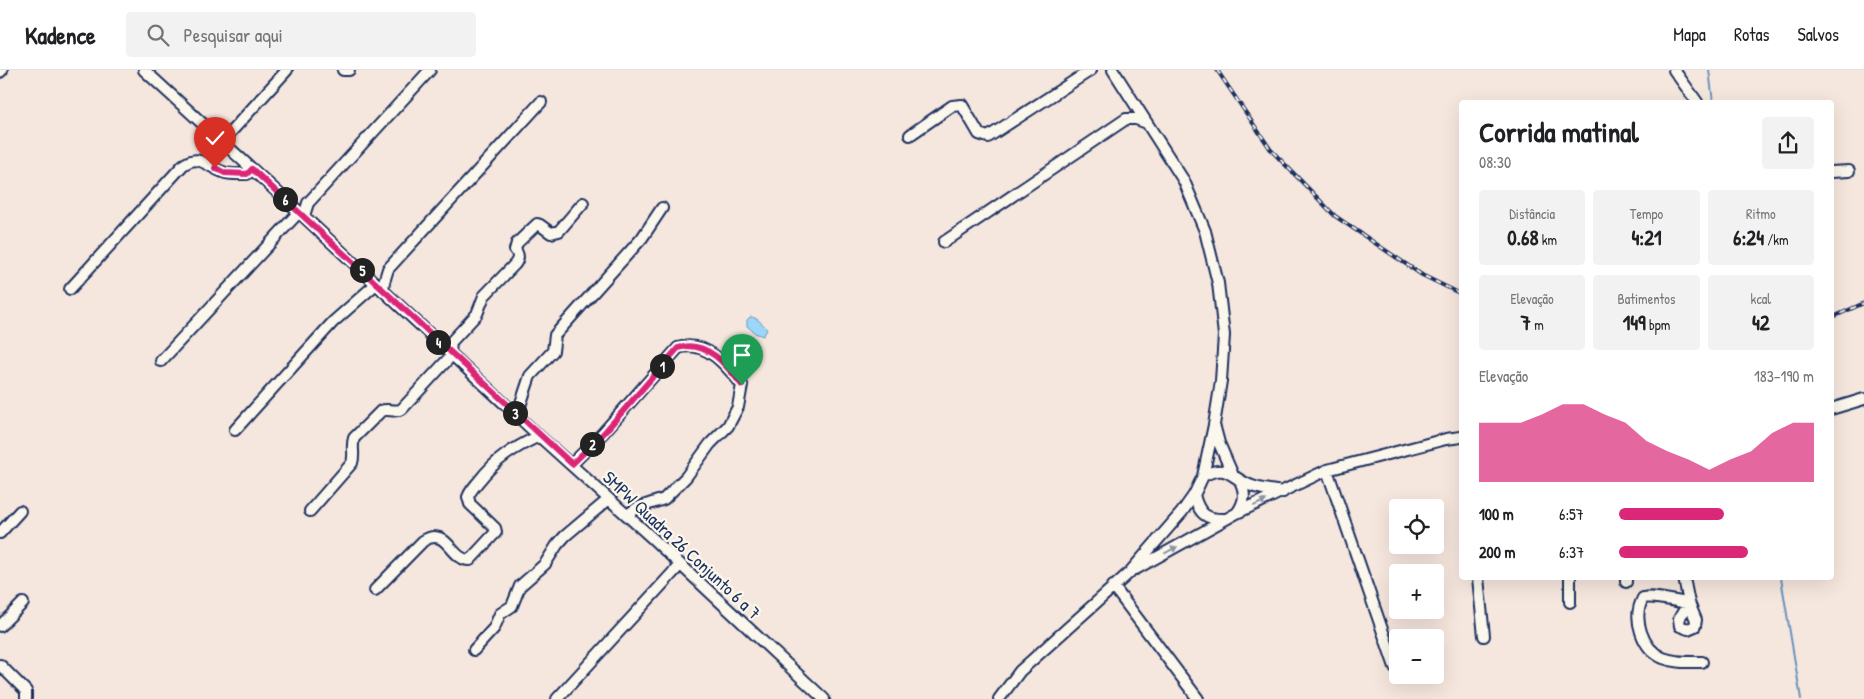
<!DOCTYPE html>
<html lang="pt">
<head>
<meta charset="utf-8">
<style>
	body { margin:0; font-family:"Patrick Hand",sans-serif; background:#f2f2f2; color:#202124; height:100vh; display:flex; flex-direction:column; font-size:19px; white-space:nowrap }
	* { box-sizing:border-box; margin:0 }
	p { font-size:16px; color:#757577 }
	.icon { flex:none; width:28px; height:28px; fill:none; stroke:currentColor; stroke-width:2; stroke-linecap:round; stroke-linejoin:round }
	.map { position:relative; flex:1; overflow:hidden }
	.panel { position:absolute; left:1459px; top:30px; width:375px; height:480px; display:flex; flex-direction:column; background:#fff; border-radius:5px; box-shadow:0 5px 20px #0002 }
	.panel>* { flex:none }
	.buttons { position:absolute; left:1389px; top:429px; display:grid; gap:10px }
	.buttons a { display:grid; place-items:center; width:55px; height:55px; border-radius:5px; background:#fff; box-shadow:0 5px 20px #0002; font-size:25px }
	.pin { position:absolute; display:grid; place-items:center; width:42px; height:42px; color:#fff; margin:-51px -21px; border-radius:50% 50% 50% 0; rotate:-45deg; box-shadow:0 0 5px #0007 }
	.pin .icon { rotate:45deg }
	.km { position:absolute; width:25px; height:25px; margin:-12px; border-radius:50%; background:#222; color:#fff; font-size:14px; line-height:25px; text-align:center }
	.round { display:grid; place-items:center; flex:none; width:52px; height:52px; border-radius:5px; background:#f2f2f2 }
	.summary { display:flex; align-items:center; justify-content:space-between; height:85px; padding:0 20px }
	h1 { font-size:28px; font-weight:700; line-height:38px }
	.metrics { display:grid; grid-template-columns:repeat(3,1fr); gap:8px; height:85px; padding:5px 20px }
	.metrics div { display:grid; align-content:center; border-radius:5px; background:#f2f2f2; text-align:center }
	.metrics b { font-size:21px; font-weight:700 }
	.metrics small { font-size:14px; font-weight:400 }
	.metrics p { font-size:14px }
	.chart { height:140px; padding:10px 20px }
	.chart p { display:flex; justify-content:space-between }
	.chart svg { width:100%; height:90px; margin-top:5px; fill:#db2777; opacity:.7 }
	ul { padding:0 20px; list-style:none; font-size:16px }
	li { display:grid; grid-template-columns:80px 60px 1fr; align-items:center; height:38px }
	li i { height:12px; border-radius:6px; background:#db2777 }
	header { display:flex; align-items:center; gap:30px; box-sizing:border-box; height:70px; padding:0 25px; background:#fff; border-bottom:1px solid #e0e0e0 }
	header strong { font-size:24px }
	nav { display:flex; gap:28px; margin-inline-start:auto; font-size:18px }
	.search { width:350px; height:45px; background:#f2f2f2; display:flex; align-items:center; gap:12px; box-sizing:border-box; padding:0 18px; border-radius:5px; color:#757577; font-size:19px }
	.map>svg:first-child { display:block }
	.water { fill:#9ad8fb; stroke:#6794bc }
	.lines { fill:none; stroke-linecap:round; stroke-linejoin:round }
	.stream { stroke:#6794bc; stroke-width:2 }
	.minor-casing { stroke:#1b2f5e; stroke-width:14 }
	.minor { stroke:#fbf7ec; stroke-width:10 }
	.rail-casing { stroke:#1b2f5e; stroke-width:4 }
	.rail { stroke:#fbf7ec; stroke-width:2; stroke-dasharray:5.5; stroke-linecap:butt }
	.oneway { fill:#8b93a5 }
	.route-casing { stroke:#fff; stroke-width:10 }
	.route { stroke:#db2777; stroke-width:6 }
	.labels { text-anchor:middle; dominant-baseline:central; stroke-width:4.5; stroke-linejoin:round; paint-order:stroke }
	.street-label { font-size:18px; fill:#1b2f5e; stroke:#fbf7ec }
</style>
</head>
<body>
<header>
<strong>Kadence</strong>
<div class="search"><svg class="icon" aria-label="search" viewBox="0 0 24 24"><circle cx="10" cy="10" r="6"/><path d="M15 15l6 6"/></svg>Pesquisar aqui</div>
<nav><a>Mapa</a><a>Rotas</a><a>Salvos</a></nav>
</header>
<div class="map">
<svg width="1864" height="629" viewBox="0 0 1864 629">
	<rect width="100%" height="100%" fill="#f6e7de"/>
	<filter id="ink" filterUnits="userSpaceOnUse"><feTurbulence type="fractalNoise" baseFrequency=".02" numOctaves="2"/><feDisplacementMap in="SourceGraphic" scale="10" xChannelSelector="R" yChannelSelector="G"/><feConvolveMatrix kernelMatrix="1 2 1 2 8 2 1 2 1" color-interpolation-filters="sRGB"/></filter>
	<g filter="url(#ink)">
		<path class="water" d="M750,247C757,247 763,254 767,260L763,266L755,263L747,256V250Z"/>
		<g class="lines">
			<path class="stream" d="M1709,0L1713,32
				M1781,508L1801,629"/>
			<g class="minor-casing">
				<path id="minor" d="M144,0L299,142L539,366L651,467L824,629
					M343,0H349
					M1674,0L1697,32
					M0,2L2,0
					M229,64L287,0
					M910,65L952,36L962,35L979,64L988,67L1091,0
					M1831,102L1849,101
					M304,146L308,133L430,0
					M944,172L1126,49H1136L1147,53
					M70,219L183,95C200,83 207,97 223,102C230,105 239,104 247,104L252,99
					M383,221L384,212L388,199L541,32
					M450,283L451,272L477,244L484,226L515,194C519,188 519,185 515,180L517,173L537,154L540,155L551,163L559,161L583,133
					M161,291L299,142
					M1831,339L1864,329
					M517,345L530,306L553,281L555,265L642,168L662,138
					M1215,358L1219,373L1232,403
					M235,360L333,252L376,214
					M572,394L603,363L678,278C706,269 727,296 742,315L738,337L728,356L710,374L686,407L664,429L637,438L627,445
					M1327,400L1395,597
					M1203,406C1228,392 1231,409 1252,416C1262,420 1273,420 1283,422
					M1194,425C1199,444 1206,450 1226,449
					M310,441L352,393C355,384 351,377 354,368L381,341C388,338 395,343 402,339L452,285
					M1237,443C1245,432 1246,423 1240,411
					M0,463L20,441
					M1136,499L1237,443L1327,400L1446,369L1461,367
					M1478,508L1484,566
					M1570,508V532
					M1684,508L1689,533L1696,550L1695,556L1688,559L1680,556L1679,549L1683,542L1691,538
					M1626,512V508
					M1113,516L1198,629
					M375,520L423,471C447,455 451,491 470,490L496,462L495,458L470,434L468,427C470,421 475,416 479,411C497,388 514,378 539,366
					M1689,533C1674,532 1656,525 1643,528C1632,548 1642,579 1663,588C1676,593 1689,592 1702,592
					M0,556L23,533
					M474,580L494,558L500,544L512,536L520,516L545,494L557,475L565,466L609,429
					M0,595L26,621V629
					M557,629L680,495
					M999,629L1020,601L1129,503L1182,442L1194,425L1203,406L1214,355L1221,311L1224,265L1218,213L1205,161L1184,111L1113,0"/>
			</g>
			<use href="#minor" class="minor"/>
			<g class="rail-casing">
				<path id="rail" d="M1217,0L1271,80L1335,146L1422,205L1461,224
					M1831,248L1864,233"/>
			</g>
			<use href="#rail" class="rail"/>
		</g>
		<defs><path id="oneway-solid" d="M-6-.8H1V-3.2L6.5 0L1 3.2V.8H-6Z" transform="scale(1.25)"/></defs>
		<g class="oneway">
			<use href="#oneway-solid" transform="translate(1260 433) rotate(-25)"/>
			<use href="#oneway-solid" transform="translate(1171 480) rotate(-28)"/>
		</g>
	</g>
	<g class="lines" filter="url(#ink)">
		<g class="route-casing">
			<path id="route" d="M215,98L225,103L247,104L252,99L572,394L603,364L678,278C706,269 727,295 742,315"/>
		</g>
		<use href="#route" class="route"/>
	</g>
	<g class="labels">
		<g class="street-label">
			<text transform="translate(682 475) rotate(43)">SMPW Quadra 26 Conjunto 6 a 7</text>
		</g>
	</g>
</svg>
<div class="buttons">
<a><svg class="icon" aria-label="locate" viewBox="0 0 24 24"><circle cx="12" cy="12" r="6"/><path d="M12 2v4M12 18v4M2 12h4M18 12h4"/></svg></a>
<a>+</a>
<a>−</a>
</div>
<div class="pin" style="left:742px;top:315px;background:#1e9e55"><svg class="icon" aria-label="arrive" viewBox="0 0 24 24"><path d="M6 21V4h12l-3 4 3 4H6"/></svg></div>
<div class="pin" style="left:215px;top:98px;background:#d93025"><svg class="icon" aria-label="check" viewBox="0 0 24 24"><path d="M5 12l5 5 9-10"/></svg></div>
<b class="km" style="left:662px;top:296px">1</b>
<b class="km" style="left:592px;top:374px">2</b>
<b class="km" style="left:515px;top:343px">3</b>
<b class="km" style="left:438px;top:272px">4</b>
<b class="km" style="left:362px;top:200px">5</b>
<b class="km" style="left:285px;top:129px">6</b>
<section class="panel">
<div class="summary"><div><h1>Corrida matinal</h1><p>08:30</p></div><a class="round"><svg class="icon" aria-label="share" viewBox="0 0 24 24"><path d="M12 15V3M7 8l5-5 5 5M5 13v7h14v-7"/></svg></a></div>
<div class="metrics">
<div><p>Distância</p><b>0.68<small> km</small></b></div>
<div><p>Tempo</p><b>4:21</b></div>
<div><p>Ritmo</p><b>6:24<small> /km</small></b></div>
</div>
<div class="metrics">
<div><p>Elevação</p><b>7<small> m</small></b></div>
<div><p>Batimentos</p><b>149<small> bpm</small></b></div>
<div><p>kcal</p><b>42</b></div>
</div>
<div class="chart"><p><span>Elevação</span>183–190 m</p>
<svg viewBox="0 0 160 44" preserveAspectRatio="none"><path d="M0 44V15L10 15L20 15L30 11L40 6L50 6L60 11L70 15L80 24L90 29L100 33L110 38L120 33L130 29L140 20L150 15L160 15V44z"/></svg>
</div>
<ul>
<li><b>100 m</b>6:57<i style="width:54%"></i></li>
<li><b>200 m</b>6:37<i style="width:66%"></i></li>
</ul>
</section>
</div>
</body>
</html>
